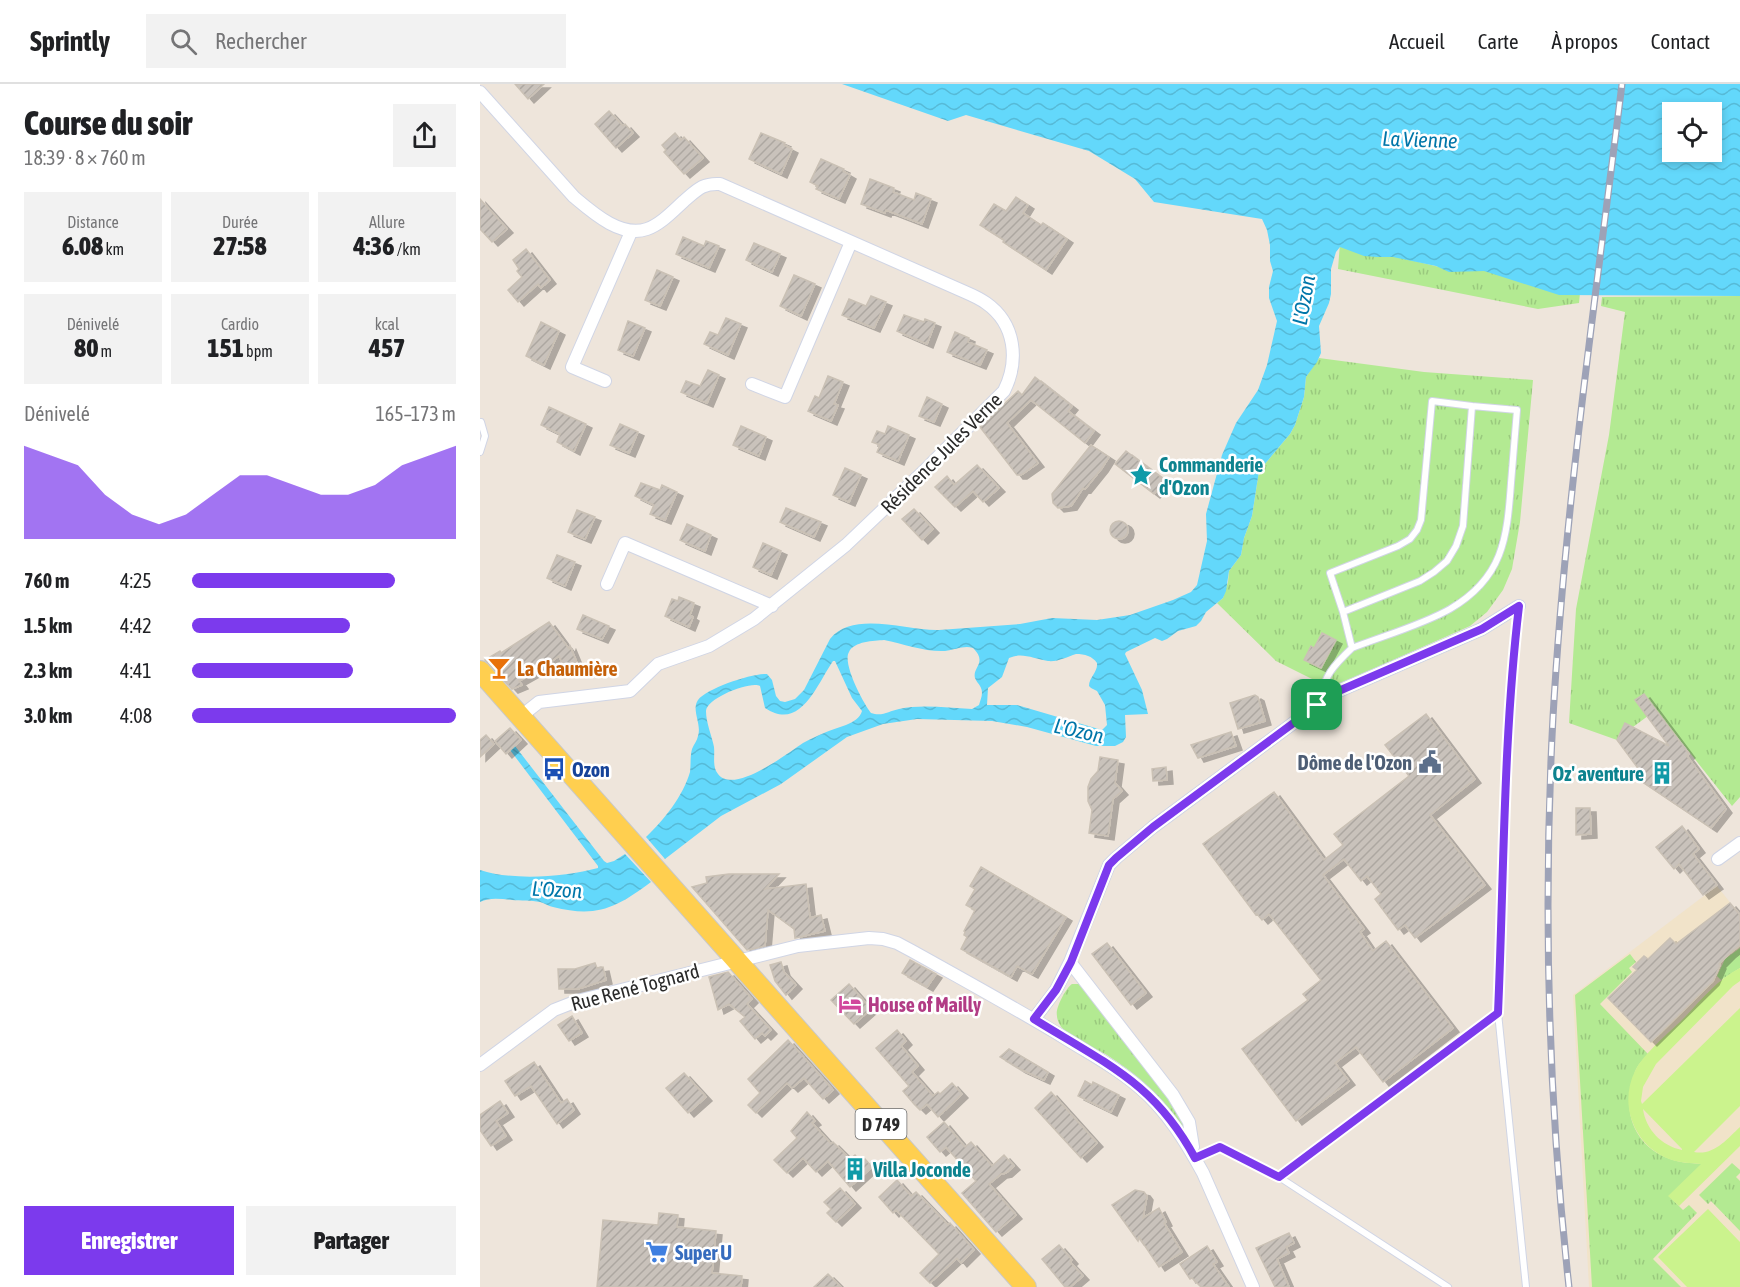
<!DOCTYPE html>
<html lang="fr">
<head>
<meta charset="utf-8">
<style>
	body { margin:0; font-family:"Asap Condensed",sans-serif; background:#f2f2f2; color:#202124; height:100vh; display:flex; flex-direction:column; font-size:22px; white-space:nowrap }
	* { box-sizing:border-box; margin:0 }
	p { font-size:20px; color:#757577 }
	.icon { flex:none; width:33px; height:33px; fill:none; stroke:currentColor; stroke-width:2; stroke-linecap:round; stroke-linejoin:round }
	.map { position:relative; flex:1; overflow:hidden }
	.side { display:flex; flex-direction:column; background:#fff; width:480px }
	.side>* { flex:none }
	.buttons { position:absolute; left:1182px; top:18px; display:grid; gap:12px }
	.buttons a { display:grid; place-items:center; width:60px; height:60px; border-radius:0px; background:#fff; box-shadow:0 3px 9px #0003; font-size:30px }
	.pin { position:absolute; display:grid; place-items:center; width:51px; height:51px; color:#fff; margin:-26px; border-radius:12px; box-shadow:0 3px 9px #0006 }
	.round { display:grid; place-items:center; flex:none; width:63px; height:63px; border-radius:0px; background:#f2f2f2 }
	.head { display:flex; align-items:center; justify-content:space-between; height:102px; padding:0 24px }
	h1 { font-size:33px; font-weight:800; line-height:45px }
	.stats { display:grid; grid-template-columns:repeat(3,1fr); gap:9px; height:102px; padding:6px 24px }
	.stats div { display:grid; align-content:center; border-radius:0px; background:#f2f2f2; text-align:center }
	.stats b { font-size:26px; font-weight:800 }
	.stats small { font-size:16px; font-weight:400 }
	.stats p { font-size:16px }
	.chart { height:168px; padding:12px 24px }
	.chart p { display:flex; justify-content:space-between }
	.chart svg { width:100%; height:108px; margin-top:6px; fill:#7c3aed; opacity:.7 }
	.button { display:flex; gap:12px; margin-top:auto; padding:12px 24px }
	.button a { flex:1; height:69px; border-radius:0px; background:#7c3aed; color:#fff; font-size:24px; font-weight:800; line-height:69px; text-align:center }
	.button a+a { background:#f2f2f2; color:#202124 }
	ul { padding:0 24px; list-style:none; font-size:20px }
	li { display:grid; grid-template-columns:96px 72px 1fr; align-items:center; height:45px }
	li i { height:15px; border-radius:8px; background:#7c3aed }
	header { display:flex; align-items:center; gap:36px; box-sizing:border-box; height:84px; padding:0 30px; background:#fff; border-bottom:2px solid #e0e0e0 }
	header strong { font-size:28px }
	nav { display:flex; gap:33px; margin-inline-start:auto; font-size:21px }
	.search { width:420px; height:54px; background:#f2f2f2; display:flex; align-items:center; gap:15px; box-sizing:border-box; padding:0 21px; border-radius:0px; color:#757577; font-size:22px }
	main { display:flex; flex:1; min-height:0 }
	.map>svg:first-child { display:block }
	.education { fill:#f1e3c9 }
	.grass { fill:url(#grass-tufts) }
	.pitch { fill:#cbf38d; fill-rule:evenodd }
	.water { fill:url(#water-waves); fill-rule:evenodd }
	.building { fill:url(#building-hatch); stroke:#cac1b5; stroke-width:1.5; filter:url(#shadow) }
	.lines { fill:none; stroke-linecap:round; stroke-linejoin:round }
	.lane-casing { stroke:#d0d5e5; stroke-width:8 }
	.street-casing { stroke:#d0d5e5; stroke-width:14 }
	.primary-casing { stroke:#c8c8c8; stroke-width:22 }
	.lane { stroke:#fff; stroke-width:6 }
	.street { stroke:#fff; stroke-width:12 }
	.primary { stroke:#ffcf4f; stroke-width:20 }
	.rail-casing { stroke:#9da2b7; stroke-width:7 }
	.rail { stroke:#fff; stroke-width:4.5; stroke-dasharray:14; stroke-linecap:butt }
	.route-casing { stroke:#fff; stroke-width:12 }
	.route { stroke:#7c3aed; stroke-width:8 }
	.labels { text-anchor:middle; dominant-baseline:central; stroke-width:5; stroke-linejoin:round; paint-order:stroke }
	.shield { fill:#fff; stroke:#6b6b6b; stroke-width:1.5 }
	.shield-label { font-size:18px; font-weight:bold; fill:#2b2b2b }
	.street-label { font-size:20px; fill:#2b2b2b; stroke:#fff }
	.culture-label { font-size:20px; font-weight:bold; fill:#0d838f; stroke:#fff; text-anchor:start }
	.food-label { font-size:20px; font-weight:bold; fill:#c56008; stroke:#fff; text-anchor:start }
	.service-label { font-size:20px; font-weight:bold; fill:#4e5e75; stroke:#fff; text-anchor:end }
	.transit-label { font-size:20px; font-weight:bold; fill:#164399; stroke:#fff; text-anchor:start }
	.hotel-label { font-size:20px; font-weight:bold; fill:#b23c85; stroke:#fff; text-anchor:start }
	.shop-label { font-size:20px; font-weight:bold; fill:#366cbe; stroke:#fff; text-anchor:start }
	.water-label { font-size:21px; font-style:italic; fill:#0076a9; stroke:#fff }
</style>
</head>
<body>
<header>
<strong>Sprintly</strong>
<div class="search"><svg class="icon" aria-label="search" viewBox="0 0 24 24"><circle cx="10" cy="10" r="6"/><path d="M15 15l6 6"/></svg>Rechercher</div>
<nav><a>Accueil</a><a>Carte</a><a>À propos</a><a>Contact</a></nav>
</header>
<main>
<section class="side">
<div class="head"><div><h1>Course du soir</h1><p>18:39 · 8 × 760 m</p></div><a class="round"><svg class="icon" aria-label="share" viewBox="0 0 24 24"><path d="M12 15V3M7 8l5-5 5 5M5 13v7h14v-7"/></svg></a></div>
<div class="stats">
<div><p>Distance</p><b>6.08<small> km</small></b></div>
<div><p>Durée</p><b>27:58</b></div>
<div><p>Allure</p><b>4:36<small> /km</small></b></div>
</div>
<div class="stats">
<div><p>Dénivelé</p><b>80<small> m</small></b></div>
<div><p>Cardio</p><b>151<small> bpm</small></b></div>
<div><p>kcal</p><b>457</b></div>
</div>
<div class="chart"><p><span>Dénivelé</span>165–173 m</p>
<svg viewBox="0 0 160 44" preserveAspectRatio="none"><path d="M0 44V6L10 10L20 14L30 26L40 34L50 38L60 34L70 26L80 18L90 18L100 22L110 26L120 26L130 22L140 14L150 10L160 6V44z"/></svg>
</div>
<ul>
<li><b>760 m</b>4:25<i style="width:77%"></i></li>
<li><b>1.5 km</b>4:42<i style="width:60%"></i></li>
<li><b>2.3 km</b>4:41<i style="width:61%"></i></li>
<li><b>3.0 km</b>4:08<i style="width:100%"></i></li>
</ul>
<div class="button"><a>Enregistrer</a><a>Partager</a></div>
</section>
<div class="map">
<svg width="1260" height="1203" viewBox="0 0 1260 1203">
	<defs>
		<pattern id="grass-tufts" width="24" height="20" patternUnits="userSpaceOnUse" patternTransform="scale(1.5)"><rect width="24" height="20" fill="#b3ea92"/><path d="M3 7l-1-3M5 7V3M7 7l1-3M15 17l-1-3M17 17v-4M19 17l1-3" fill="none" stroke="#9ac97e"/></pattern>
		<pattern id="water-waves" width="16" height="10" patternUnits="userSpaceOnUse" patternTransform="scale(1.5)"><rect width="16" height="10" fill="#63d8fb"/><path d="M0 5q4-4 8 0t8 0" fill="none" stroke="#56bad7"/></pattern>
		<pattern id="building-hatch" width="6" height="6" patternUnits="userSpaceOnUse" patternTransform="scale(1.5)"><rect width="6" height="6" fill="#c9c2bb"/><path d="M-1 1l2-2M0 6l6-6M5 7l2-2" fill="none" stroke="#ada7a1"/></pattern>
		<filter id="shadow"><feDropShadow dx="6" dy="4" stdDeviation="0" flood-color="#0004"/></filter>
	</defs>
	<rect width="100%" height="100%" fill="#eee5db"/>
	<path class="education" d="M1237,802L1260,831V1203H1109L1093,911Z"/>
	<path class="grass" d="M860,159L976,187L1000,183L1100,209L1099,219L1058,225L858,185Z
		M1260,212V713L1252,722L1176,626L1153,643L1145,639L1137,656L1089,639L1096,525L1129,351L1145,228L1121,222L1122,213Z
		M839,274L944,288L1053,296L1040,438L1032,485L1023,506L1007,528L990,542L850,604L796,577L737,519L743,514L748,498L749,487L761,471L764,454L772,432L779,387L810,350L815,341L824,313L826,293Z
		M1260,864V884L1241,896L1237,892L1245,875Z
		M1150,870L1156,878L1149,884L1152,888L1120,920L1168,970C1164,975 1157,981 1155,988C1141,1024 1152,1061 1190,1075C1200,1079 1211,1079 1222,1080L1189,1112L1203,1126L1209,1121L1217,1129L1173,1175L1201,1203H1112L1095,911Z
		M592,900H600L605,905L693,1020L706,1044L704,1045C684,1015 657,990 627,971C617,965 589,953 583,945C580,942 577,936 577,932C575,924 586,904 592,900Z
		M1252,1079L1260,1086V1089L1256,1093L1260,1097V1147L1231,1117L1228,1120L1219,1111Z"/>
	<path class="pitch" d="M1260,884V897L1253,902L1176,980L1163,1003L1161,1017L1162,1020L1260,924V1022L1214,1068C1234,1072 1247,1055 1260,1043V1062L1199,1122L1188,1112L1221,1080C1211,1079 1199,1079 1189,1075C1155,1062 1138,1022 1155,987C1163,970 1191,947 1205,933C1222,915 1238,895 1260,884ZM1163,1025L1202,1065V1066C1182,1062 1166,1046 1163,1025Z
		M1228,1125L1260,1158V1203H1207L1178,1173Z"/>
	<path class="water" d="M362,0H1260V212L1079,211L1004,187L969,188L956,182L913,173H897L884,172L860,163L856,168L851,185V210L849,219L839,242L841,269L837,278L826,293L824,313L815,341L810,350L779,387L772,432L764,454L761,471L749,487L746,507L743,514L726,528L721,537L716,542L698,547L687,555L682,557L675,554L646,568L645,570L662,606L668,630L645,631L646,653L643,658L635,662H616L547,643L512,637L437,635L403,640L367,653L301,700L241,732L185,775L166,753C184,736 203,712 210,688C211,680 210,672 212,665C214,660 217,657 218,652C222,640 211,626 218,616C227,604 273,589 287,590L292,596L296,612L300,617L305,618L315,615L324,606L350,555C373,526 427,547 459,546L540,540L572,534L617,536L650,531L693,516L711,508L717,501L727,457L726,430L742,371L756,339L778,306L787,281L797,237L789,214V203L793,187L790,177V161L787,146L782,135L674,118L655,95L609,67L486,31L468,37ZM1192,28H1232V68H1192ZM404,556C424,560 445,568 465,567C475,566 484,561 493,564C508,579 492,583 495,594C496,597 499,600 500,602C504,609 501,614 499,621L492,625C468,624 442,620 419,625C409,627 402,633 391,629C383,619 362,579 369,568C374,557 394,557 404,556ZM596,570C605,570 612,572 617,579C618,588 609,593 609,602L611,604L617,607L625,621L627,641L622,646L537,621H507L508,604L522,593L529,574C542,568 554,575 568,577C578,578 587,573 596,570ZM353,577H355L372,614L382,627C378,641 356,643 344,649C337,652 330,655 323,659C308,669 254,711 238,690C232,683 235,672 234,663C232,652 226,639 226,627C227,614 270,597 280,602L285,624C321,648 337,600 353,577Z
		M35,662L124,777L127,779L134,777L145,770L171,798C136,824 117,834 73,823C68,822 64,819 60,818C51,816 41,817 32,816C21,815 10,813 0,818V786C33,797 85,793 118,784V782L30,666Z"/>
	<path class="building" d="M35,0H64L48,15Z
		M129,27L143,42L145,40L153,49L136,64L115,40Z
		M195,49L201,56L204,53L223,74L204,90L184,68L186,66L182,61Z
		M281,49L305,59L304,61L312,65L301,90L269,75Z
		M341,75L364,85L363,87L370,91L359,115L336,105L338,102L330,98Z
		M390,95L414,104L413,108L434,116L436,109L451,115L442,140L406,126L405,129L381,120Z
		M536,113L548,121L543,129L561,141L563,139L587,155L566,186L523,158L524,156L500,141L514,120L526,127Z
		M0,115L27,145L12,158L0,145Z
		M203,153L224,162L226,157L239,162L229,184L196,170Z
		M274,159L300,170L292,188L266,176Z
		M46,165L70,196L61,204L58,200L38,218L28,206L42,193L37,187L39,185L33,176Z
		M177,186L193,193L180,222L165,216Z
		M314,191L335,200L321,232L300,222Z
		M391,212L406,218L394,244L362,231L369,215L386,222Z
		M424,231L444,238L445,235L455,239L447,260L417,247Z
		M246,234L261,240L248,271L224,260L230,248L238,251Z
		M148,237L165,244L153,272L138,266Z
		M61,238L79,247L64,281L46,272Z
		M475,248L489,254L488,258L507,266L500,281L467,268Z
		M228,286L239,291L227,319L201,308L206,297L220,302Z
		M348,292L363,298L354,320L358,321L351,337L328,327L335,312L339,314Z
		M555,293L592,322L588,327L614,347L605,359L551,316L527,339L558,379L541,391H537L500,343L538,307L542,311Z
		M447,313L462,320L454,338L439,332Z
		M69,323L106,340L94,367L77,358L80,350L61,341Z
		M140,340L158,348L149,369L130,361Z
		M261,342L286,353L279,372L253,361Z
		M408,342L429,351L418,377L397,368L400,361L392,358L397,347L405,350Z
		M611,361L629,373L622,384L605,405L603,404L591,422L578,424L573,419L572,410Z
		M646,367L682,394L683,399L674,410L635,380Z
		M497,381L519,404L503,418L493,407L475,423L455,403L467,392L474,401Z
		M365,384L381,391L369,418L353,411Z
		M161,399L180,406L182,401L197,408L185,436L170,430L174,421L155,412Z
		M306,424L341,438L334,453L300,438Z
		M434,425L453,445L442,456L422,435Z
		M97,426L115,433L105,455L88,448Z
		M630 446a9 9 0 1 1 18 0a9 9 0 1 1-18 0Z
		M207,440L231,451L225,467L200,456Z
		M283,459L301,467L291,491L273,483Z
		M77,471L95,478L85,502L67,494Z
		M199,513L214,519L210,531L213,533L209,543L185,532L192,515L198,517Z
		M103,531L129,542L122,555L97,545Z
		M69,538L89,565L90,562L97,579L85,585L79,572L62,584L39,597L42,601L32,605L5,576L20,567L21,569Z
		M842,549L856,556L841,584L824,576L831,562L834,564Z
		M1164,610L1209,670L1207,672L1246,725L1231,744L1158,695L1163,691L1137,656L1145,639L1189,662L1155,616Z
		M775,611L778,613L785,637L758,645L750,619Z
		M946,630L995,695L950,731L1005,801L935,854L925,841L918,846L895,815L901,810L887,792L881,797L864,775L843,791L884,845L880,848L893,867L906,857L973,944L903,998L876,963L855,979L869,997L816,1037L762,965L828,916L823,910L841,896L789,830L782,836L777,830L776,831L723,760L794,708L844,776L863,761L854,750L929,692L905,661Z
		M30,644L41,656L26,670L15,657Z
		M751,648L756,662L718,674L711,661Z
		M6,651L14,660L0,673V656Z
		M620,673L638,676L635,699L642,707L633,715L628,752L609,749L612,726L608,717V703L611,695L618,687Z
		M686,683L687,696L673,697L672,685Z
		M1096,724H1110L1111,750L1096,751Z
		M1202,742L1219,765L1213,770L1237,801L1223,811L1199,780L1194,785L1176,763Z
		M501,783L586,833L552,890L537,882L531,893L481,865L487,853L484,851L485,848L484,847L495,826L486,821L495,805L490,802Z
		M249,790H299L285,805L326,800L330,834L341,831L345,847L315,854L314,845L288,826L285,862L267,866L212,803L227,799L226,793Z
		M1250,819L1260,831V861L1249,870L1239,880L1240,881L1233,897L1171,958L1128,914L1157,886L1153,883L1164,872L1168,875L1190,854L1196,860Z
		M627,859L666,909L651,921L612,870Z
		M430,876L456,890L447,903L422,889Z
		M301,878L304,888L316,901L306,911L295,897L290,881Z
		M115,879L117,884L123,883L126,896L98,905H79L78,885H95Z
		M248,888L272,915L267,920L291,946L285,952L282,949L275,955L260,937L265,933L249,920L238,926L229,893Z
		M369,900L391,925L374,940L351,916Z
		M92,932L102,949L89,957L78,941Z
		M417,946L426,957L421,962L422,963L438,982L432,988L453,1012L458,1008L460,1010L472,999L482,1010L458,1033L447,1020L440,1026L434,1020L423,1007L429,1002L396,964Z
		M308,956L353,1006L343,1015L324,994L312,1004L307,999L276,1029L268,1021L280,1009L268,995Z
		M529,965L568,988L564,996L540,985L520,973Z
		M54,978L81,1019L87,1015L94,1026L77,1040L51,1002L35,1012L25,997Z
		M204,989L226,1013L208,1029L186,1004Z
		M605,997L612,1001L613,998L639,1011L631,1028L598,1012Z
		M571,1008L617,1059L601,1074L555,1024Z
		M20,1017L28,1029L16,1037L26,1052L11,1062L0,1046V1031Z
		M327,1028L335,1037L332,1039L351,1060L353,1058L370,1075L375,1071L381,1078L385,1075L392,1083L370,1103L348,1077L336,1088L323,1074L307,1089L294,1076L317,1054L311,1047Z
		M464,1038L485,1063L491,1058L512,1082L524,1071L534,1082L526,1089L521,1090L509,1100L536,1131L516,1148L482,1109L496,1097L466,1063L460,1068L447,1053Z
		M417,1096L431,1112L436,1108L468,1141L470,1139L494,1166L481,1179L477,1174L450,1199L440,1189L459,1170L416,1126L413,1129L399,1113Z
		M360,1104L375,1120L356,1138L347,1129L351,1125L344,1118Z
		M655,1106L664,1108L667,1112L663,1134L679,1124L686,1138L684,1139L702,1168L679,1183L659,1153L658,1157L632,1121Z
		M179,1129L198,1131L197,1143L236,1147L232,1189L262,1192L261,1203H117L123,1136L178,1141Z
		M809,1149L814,1159L806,1163L809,1169L797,1175L809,1203H795L776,1164Z
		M579,1161L592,1176L590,1178L603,1192L590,1203H585L562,1175Z
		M727,1162L737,1178L733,1180L749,1203H721L712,1194L710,1195L700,1180Z
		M348,1190L361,1203H334Z"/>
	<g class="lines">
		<g class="lane-casing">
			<path id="lane" d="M0,368L5,352L1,338
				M1039,522L1031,592L1027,644L1018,929L1046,1203
				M872,564C903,552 942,541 970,525C1023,494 1027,455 1031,399C1033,375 1035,350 1037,326L992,322
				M838,618C846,590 852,583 872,564L863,528L940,497L954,488L967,477L976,462L983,442L992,322L952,317L941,436L937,446L930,455L918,462L850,489L863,528
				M715,1074L740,1063L799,1093L1018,929
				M799,1093L968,1203"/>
		</g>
		<g class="street-casing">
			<path id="street" d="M0,8L94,113C113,129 141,154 167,145C181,140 193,127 204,117C217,106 222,99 240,100L485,208C492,211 499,214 506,219C536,240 539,277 524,307L446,385L366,461L274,535L229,562L178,580L150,607L59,618L40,633
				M125,297L92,283L151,148
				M272,300L305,313L371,158
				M127,500L145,459L292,522
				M1238,775L1260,759
				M590,878L693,1011L709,1038L713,1063
				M554,935L576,906L590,878L629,781L636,774L673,743L854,609L1002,545L1039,522
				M0,981L74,926L97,917L318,862L389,854L403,855L417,859L432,867C484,896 537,925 588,956C612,971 639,985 660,1004C687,1027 706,1058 723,1089L773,1203"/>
		</g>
		<g class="primary-casing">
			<path id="primary" d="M0,587L546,1203"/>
		</g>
		<use href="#lane" class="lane"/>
		<use href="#street" class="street"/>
		<use href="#primary" class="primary"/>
		<g class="rail-casing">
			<path id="rail" d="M1089,1203C1068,1014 1063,823 1073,633C1085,422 1116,211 1142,0"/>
		</g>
		<use href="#rail" class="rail"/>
	</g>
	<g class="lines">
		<g class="route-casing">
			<path id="route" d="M1039,522C1023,657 1024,793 1018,929L799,1093L740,1063L715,1074C701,1048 682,1023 660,1004C628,977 589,957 554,935L576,906L591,878L629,781L636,774L673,743L854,609L1002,545Z"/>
		</g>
		<use href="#route" class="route"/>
	</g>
	<defs>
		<g id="sight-bare" transform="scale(1.8)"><path d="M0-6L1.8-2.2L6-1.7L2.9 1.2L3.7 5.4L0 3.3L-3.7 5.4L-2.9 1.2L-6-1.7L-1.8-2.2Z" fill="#0f9aa8" stroke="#fff" stroke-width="2.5" paint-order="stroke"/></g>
		<g id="bar-bare" transform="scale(1.8)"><path d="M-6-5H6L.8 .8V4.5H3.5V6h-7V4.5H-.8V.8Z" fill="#e8710a" stroke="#fff" stroke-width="2.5" paint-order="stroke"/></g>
		<g id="civic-bare" transform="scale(1.8)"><path d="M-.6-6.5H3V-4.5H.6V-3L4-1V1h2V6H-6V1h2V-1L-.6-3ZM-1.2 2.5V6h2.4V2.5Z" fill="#5c6f8a" stroke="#fff" stroke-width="2.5" paint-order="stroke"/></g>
		<g id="bus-bare" transform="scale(1.8)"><path d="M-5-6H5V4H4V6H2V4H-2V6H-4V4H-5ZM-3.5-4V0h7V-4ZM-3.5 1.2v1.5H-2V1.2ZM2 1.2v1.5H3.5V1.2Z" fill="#1a4fb4" stroke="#fff" stroke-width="2.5" paint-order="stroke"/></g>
		<g id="building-bare" transform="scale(1.8)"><path d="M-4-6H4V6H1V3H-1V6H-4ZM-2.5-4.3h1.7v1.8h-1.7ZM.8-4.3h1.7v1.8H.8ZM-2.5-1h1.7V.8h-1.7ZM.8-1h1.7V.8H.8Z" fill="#0f9aa8" stroke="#fff" stroke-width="2.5" paint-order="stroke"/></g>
		<g id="hotel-bare" transform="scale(1.8)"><path d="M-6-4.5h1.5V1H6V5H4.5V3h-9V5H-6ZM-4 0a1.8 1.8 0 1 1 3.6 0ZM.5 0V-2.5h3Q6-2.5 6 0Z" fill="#d1479c" stroke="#fff" stroke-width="2.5" paint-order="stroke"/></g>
		<g id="supermarket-bare" transform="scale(1.8)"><path d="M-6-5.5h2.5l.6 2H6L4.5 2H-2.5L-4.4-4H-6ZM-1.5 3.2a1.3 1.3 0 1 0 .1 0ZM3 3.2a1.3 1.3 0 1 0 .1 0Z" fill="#3f7fe0" stroke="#fff" stroke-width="2.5" paint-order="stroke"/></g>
	</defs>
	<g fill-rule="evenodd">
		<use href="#sight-bare" x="661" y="391"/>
		<use href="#bar-bare" x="19" y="584"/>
		<use href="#civic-bare" x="950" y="678"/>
		<use href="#bus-bare" x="74" y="685"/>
		<use href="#building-bare" x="1182" y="689"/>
		<use href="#hotel-bare" x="370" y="920"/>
		<use href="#building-bare" x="375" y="1085"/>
		<use href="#supermarket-bare" x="177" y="1168"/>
	</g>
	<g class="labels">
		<rect class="shield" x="375.5" y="1025" width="51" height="30" rx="4.5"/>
		<g class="shield-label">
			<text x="401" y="1040">D 749</text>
		</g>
		<g class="street-label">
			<text transform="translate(461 369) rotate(-45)">Résidence Jules Verne</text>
			<text transform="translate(155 903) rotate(-15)">Rue René Tognard</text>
		</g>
		<g class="culture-label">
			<text x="679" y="380">Commanderie<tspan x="679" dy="23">d'Ozon</tspan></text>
			<text x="1164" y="689" text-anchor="end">Oz' aventure</text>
			<text x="393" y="1085">Villa Joconde</text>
		</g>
		<g class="food-label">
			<text x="37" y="584">La Chaumière</text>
		</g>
		<g class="service-label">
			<text x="932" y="678">Dôme de l'Ozon</text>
		</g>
		<g class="transit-label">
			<text x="92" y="685">Ozon</text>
		</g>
		<g class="hotel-label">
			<text x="388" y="920">House of Mailly</text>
		</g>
		<g class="shop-label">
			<text x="195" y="1168">Super U</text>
		</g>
		<g class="water-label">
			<text transform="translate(940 55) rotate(2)">La Vienne</text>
			<text transform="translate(823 216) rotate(-80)">L'Ozon</text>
			<text transform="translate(599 646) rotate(13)">L'Ozon</text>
			<text transform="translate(77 805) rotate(3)">L'Ozon</text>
		</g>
	</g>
</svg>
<div class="buttons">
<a><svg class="icon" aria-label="locate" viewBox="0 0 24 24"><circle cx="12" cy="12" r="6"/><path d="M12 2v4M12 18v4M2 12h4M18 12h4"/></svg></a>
</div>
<div class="pin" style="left:837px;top:621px;background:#1e9e55"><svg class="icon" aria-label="arrive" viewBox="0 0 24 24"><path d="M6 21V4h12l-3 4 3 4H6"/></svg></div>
</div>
</main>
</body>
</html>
